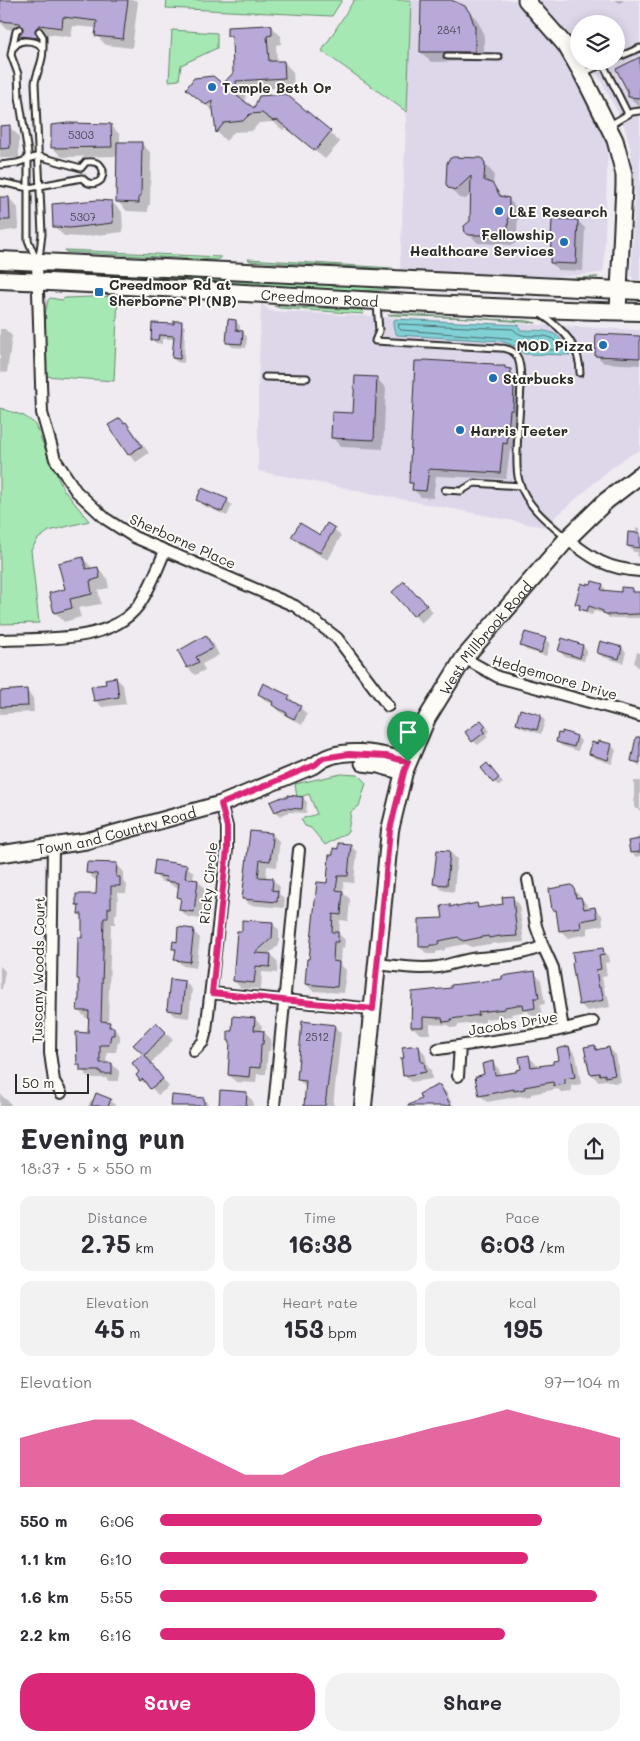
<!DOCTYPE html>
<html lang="en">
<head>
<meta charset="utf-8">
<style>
	body { margin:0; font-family:Mali,sans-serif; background:#f2f2f3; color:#2b2b33; height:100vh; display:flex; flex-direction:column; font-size:19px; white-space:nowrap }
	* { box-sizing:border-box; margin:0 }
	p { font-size:16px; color:#7c7c81 }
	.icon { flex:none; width:28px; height:28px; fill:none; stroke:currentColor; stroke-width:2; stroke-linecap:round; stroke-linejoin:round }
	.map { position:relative; height:1106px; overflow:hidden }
	.sheet { display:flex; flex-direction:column; background:#fff; flex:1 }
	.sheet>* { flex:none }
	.fabs { position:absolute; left:570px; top:15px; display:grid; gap:10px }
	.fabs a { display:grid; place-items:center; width:55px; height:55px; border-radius:50%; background:#fff; box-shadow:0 2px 12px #0003; font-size:25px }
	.scale { position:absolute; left:15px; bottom:12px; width:74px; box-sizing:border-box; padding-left:5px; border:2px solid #2b2b2b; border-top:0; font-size:14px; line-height:18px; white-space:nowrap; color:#2b2b2b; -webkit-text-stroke:4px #fdfcf7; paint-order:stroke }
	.pin { position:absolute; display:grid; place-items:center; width:42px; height:42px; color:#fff; margin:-51px -21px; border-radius:50% 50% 50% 0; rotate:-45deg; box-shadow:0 0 5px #0007 }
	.pin .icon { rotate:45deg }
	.round { display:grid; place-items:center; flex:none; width:52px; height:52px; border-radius:20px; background:#f2f2f3 }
	.head { display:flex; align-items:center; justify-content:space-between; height:85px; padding:0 20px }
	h1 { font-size:28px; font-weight:700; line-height:38px }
	.metrics { display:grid; grid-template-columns:repeat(3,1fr); gap:8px; height:85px; padding:5px 20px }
	.metrics div { display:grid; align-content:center; border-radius:12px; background:#f2f2f3; text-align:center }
	.metrics b { font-size:25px; font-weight:700 }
	.metrics small { font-size:14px; font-weight:400 }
	.metrics p { font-size:14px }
	.chart { height:140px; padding:10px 20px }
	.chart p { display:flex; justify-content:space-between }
	.chart svg { width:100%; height:90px; margin-top:5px; fill:#db2777; opacity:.7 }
	.primary-button { display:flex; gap:10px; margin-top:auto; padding:10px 20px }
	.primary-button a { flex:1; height:58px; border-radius:20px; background:#db2777; color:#fff; font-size:20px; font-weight:700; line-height:58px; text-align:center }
	.primary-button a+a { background:#f2f2f3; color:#2b2b33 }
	ul { padding:0 20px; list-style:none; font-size:16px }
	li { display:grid; grid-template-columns:80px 60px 1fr; align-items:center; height:38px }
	li i { height:12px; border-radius:6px; background:#db2777 }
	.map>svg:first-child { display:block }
	.built { fill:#ded7ea }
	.green { fill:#a5e8b3; stroke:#688a6f }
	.water { fill:#80d1d6; stroke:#5e8f92 }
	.shadow { fill:#0003 }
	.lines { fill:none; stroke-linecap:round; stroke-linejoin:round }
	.shore { stroke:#4d6d6f; stroke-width:1 }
	.building { fill:#b8a9d9; stroke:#2b2b2b }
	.lane-casing { stroke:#2b2b2b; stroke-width:9 }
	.street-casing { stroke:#2b2b2b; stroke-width:14 }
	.secondary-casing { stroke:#2b2b2b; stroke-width:19 }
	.primary-casing { stroke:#2b2b2b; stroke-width:20 }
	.lane { stroke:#fdfcf7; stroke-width:5 }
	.street { stroke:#fdfcf7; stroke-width:10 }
	.secondary { stroke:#fdfcf7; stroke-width:15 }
	.primary { stroke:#fdfcf7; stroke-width:16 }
	.route-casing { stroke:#fff; stroke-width:10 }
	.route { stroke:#db2777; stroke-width:6 }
	.poi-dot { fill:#1f6fb2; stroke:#fdfcf7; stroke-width:2 }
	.labels { text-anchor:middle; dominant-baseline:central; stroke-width:4; stroke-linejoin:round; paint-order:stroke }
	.number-label { font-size:11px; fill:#4e4a56 }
	.poi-label { font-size:14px; font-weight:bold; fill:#2b2b2b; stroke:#fdfcf7; text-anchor:start }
	.street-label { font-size:14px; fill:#2b2b2b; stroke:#fdfcf7 }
</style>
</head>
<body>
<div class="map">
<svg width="640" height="1106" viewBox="0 0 640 1106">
	<rect width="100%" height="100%" fill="#efebf1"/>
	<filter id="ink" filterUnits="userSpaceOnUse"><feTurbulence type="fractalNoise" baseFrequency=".02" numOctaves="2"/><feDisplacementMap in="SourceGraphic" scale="10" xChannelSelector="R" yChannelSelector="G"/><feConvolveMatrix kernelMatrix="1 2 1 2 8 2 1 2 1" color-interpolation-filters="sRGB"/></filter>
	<g filter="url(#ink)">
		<path class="built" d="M411,0H515L563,54L608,143L604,268L602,273L556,277L400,270Z
			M537,0H640V280H634L631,275L635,183L630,146L624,125L591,61H616V24H579V49L566,32Z
			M261,303L270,311L640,330V450L625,458L609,470L544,527L258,471V389Z"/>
		<path class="green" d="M167,0H342L332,16L166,8Z
			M354,0H411L407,112L322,51Z
			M172,30L217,33V48L181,65L179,80L169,81Z
			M65,250L221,257V258L216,260L66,252Z
			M248,259L392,268L401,273L552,279L598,277L551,281L401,275L391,269L250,261Z
			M147,273L400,287V289L329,292L104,279V276Z
			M118,296L114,381L44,376L43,324L48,300L50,298L62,300L65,298Z
			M274,306L360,310L364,312L363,314L280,308Z
			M392,314H398L528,321L536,323L472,318L388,315Z
			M0,408L24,416L34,423L63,489L89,521L49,531L38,539L31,550L39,623L0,624Z
			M341,774L358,775L366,783L359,806L351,812L348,832L325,845L311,828L305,826L301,819L317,814L309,794L297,798L295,784Z"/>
		<path class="water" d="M395,319L519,325L520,330C547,331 558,327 570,355L524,354L515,346L501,341L397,335C394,331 391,324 395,319Z"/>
		<path class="shadow" d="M0,0H136L138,2L132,48L106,45L96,35L97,28L73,26L71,37L49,34L44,41L46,47L30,45L21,36L24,31L7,29L0,22Z
			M423,0L465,7L475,17L482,29L484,37V61L431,62L421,52Z
			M615,0H624L620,3Z
			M272,27L281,36V44L276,45L277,62H284L293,72L294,87L245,90L246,104L255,110L285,95L340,142L325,159L288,128L283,130L273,122L259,123L252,131L234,132L226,141L217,132L215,113L188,89L223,85L234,73V41L228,36Z
			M640,58V107L629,97Z
			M0,125L9,127L19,136V158H0Z
			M111,125L120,135V143H141L151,153L150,205H148V212L127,211L118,202V156L62,157L53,148Z
			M481,160L494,174L493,186L504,198L508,199L518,209L517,240L516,243L512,245L478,243L468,233L471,222L472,193L466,199L459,198L450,188Z
			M9,198L18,208L19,229L0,232V199Z
			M112,202L122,212L123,232L80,237L64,236L54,226Z
			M578,221L585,228L583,271L558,270L551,263Z
			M236,321L240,326V332H243L247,337L246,348L232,347L228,342Z
			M181,323L185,327L184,363L177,362L173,358L175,339H162V344L156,343L152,339Z
			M0,329H5L12,336L7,373L0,372Z
			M640,337V365L604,363L597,356Z
			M494,365L510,370L517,377V387L519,389L520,416H517L514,450H510L506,479L436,476L433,498L421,497L414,490V486L410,482Z
			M376,378L386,388L383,449L341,447L332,437L354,415Z
			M125,424L133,431L149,453L136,462L129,455L110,426Z
			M203,490L227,500L232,505L227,516L202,505L198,500Z
			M636,528H640V559L637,556L638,552H634L628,546L636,534Z
			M334,529L341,536L328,560L300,544L293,537H321Z
			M83,558L93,569L98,568L107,578L109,588L98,590L101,604L78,608L81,617L64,622L55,612Z
			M593,583L603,586L607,591V592L622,593L632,589L636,593L640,594V618H609L606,614L594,611L592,615L586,613L576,603Z
			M394,592L417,597L425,603L433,612L421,623Z
			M206,636L213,643L219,655L202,664L205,670L195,675L188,668L180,652Z
			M545,639L550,644L546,656L526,650L522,646Z
			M583,646L587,650L584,661L564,656L560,651Z
			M622,648L626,652L623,663L603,657L598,653Z
			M637,652L640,653V669L634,663Z
			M116,678L123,685L126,704L102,707L95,700Z
			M26,690L33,698L34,712L0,714V692Z
			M259,694L289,697L307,714L302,725L280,712L273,704L266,701Z
			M541,716L545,721L541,734L522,728L517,724Z
			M486,726L490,731L486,734L488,737L478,745L473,741Z
			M577,737L581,741L578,751L562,746L557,742Z
			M640,742V766L633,761Z
			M611,745L616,750L612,764L595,758L590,754Z
			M491,769L503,783L499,786L494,782Z
			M634,781H640V811L634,807Z
			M303,798L307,802L306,813L289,812L280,816L276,811Z
			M272,834L279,841V847L277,867L267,866L266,879L273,880L280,887L279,894L285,899L284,908L250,905L243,898Z
			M640,836V856L636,857L631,852L638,841L637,837Z
			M350,845L357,852L354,883L344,882L343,893L350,899L348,921L340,920L339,934L345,940L344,948H341L340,964L346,970L344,993L313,991L306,984L334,857L339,850Z
			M450,852L457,859L454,892L442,890L435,883Z
			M116,864L123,871V881L127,885L126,893H118L117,914H115V924H111L108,1023L120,1035V1042H118L116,1052H107L106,1064H112L119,1071V1081H109L106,1078H89L78,1064L89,1034L90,1018H86L79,1011L80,1001L83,917L80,914V907L77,904L98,895V880H95L88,873Z
			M186,866L194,873L193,881H198L205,888L201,919L188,917L180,910L182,900L178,897L180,888L174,887L169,883L162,882L155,875Z
			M573,888L588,906L589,909L594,908L602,915L603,925L587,928L588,934L568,938L561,931L558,914L554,910Z
			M512,897L519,904L524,942L497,944L496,943L471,947L466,944L445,948V950L436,952V954H427L420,947L445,919L449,906L451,908H458L477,905L481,909L504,905Z
			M272,923L279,930V945L267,955H271L278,962L277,973L262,972L261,989L241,988L234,981Z
			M193,931L200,938L196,968L183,966L176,959L177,952L173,949L178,943Z
			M602,949L609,956L610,962L605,963L607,976L602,977L605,993L608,996L610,1007L587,1011L580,1004L573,964Z
			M0,966L5,971L2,989H0Z
			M534,973L541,980L545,1004L540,1005L542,1015L533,1016L527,1011L511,1014L512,1016L485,1019V1022L458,1025V1027L451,1028L448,1025L430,1024V1034H420L413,1027V993L453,989Z
			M185,982L192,989L189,1018L175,1016L168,1009Z
			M255,1019L262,1026L261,1032H264L271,1040L270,1051H268L266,1074H257L256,1083L236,1082L229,1075L231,1043L229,1041L233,1032Z
			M156,1024L173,1040L151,1063L169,1087L158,1095L150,1086L148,1087L137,1075L140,1072L144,1055Z
			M334,1026L341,1033L333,1106H306L307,1087H305L298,1079Z
			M418,1046L425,1054L428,1067L431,1070L432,1079L411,1082L404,1075L405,1059Z
			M595,1046L599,1050L609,1048L616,1055L621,1082L614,1083L606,1080L598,1081L591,1074Z
			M569,1047L576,1055L581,1084L571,1086L572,1091L562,1093L558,1089L531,1094V1096L522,1097L521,1096L487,1102L480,1095L485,1075L492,1062L499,1069L500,1075L523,1070L529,1057L536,1064L537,1068L554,1065L561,1060Z
			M440,1086L447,1093L453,1106H421Z
			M0,1094L11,1104L10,1106H0Z
			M246,1094L253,1101V1106H220Z
			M204,1099L210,1106H172Z
			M91,1100H110L116,1106H88Z"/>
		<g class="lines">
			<path class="shore" d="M399,324L513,329C527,345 549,325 560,348L558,350L527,349L517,341L509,338L401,330L399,328Z"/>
		</g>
		<path class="building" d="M0,0H128L123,39L95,36L97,21L63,17L62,28L39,25L35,31L38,38L19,36L23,29L20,23L0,21Z
			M421,0H451L465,6L470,13L475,27V52H420Z
			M268,25L272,26V35L267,36L269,61H284L285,78L236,81L237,96L254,108L259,96L286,94L331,131L315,151L277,120L273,121L262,113L250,114L243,121L224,123L216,133L212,101L206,105L186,89L194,78L213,76L223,84L233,73L232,36H227V27Z
			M640,57V98L628,97V92L616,69Z
			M68,123L111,124L112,147L51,148V125Z
			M10,125V148L0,149V126Z
			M117,142H142L141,196H139V203L116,202Z
			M453,157L482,158L485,163L484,180L493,184L500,196L509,198L508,230L505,235H469L465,233L464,226L470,221L471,176L456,190L448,188L446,184L447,163L449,159Z
			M0,197H9L10,220H0Z
			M98,200L112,201L113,223L70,228L53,227L52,204Z
			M552,219L578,220L576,264L550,263Z
			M228,319L236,320V330L243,331L242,344L226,343Z
			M174,321H182L180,359L172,358L174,336L159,335L158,340H151L152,323L174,324Z
			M596,334L640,336V358L595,356Z
			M424,360L494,364V366H505V368L511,369L510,381H512V387H514L513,410H510L507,444L503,443L500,473L429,469L426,491L412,490L413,483H409L415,361H423Z
			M355,376L377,377L374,440L331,438L332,412L353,413Z
			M120,418L124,423L126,422L142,446L128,455L108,425Z
			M202,488L228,499L222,512L196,500Z
			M300,523L320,535L327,523L335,528L320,553L291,537Z
			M628,532L640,533V548L627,546Z
			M83,557L86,569L98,567L100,578L90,581L92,594L70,599L72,608L54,613L49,593L65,589L58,563Z
			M404,581L417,596L418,595L427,605L413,616L392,592Z
			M592,581L603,584L601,590L621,592V587L632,588V592H640V614L609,615L603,613V611L589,606L587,611L579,609L580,605L575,604L581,583L587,585V583L591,584Z
			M525,632L546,638L541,653L520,646Z
			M206,635L213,648L196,657L199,662L187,668L178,651Z
			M562,638L583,645L580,658L558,651Z
			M600,641L622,647L619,659L597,653Z
			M116,677L119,697L94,701L91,686L106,684L105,679Z
			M263,683L290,696L288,699L301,706L294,719L286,715L287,713L272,705L273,702L258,694Z
			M27,689L28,706L0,707V691Z
			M520,709L541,715L537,730L516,724Z
			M481,720L486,726L483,729L485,732L472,742L465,732Z
			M562,731L577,736L574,747L556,742L558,733L562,734Z
			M636,737H640V763L631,761Z
			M599,741L612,744L608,760L589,754L592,742L598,744Z
			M487,763L499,778L493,783L481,768Z
			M288,795L303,797L302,809L284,808L275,812L270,802L282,797H288Z
			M250,831L272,833L271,839H273L270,861L260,860L258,877L273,878L272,890L278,891L277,902L242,899Z
			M640,839V852L630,853L628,841Z
			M338,843L351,844L348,876H338L336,890L343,891L341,915L333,914L332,932H338V942H334L333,961L339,962L337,987L305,984L307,959H309L317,882L327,883L329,855H333V848L338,849Z
			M437,850L450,851L447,885L433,884Z
			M155,860L187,865L185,878L198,880L194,912L179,910L181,898L177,897L179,883L165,881L166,877L153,875Z
			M87,862L117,863L116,877H120V886H111V908H108V918H104L101,1021L110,1022L109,1027H114V1035H111L109,1045H100V1063H112V1074H101V1071H80V1065H77L76,1032L88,1033L89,1011H77L78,1000H79V979H77L78,937L82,938V914H78L79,905H76V894H96L97,874L86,873Z
			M571,885L574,887L576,898L581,897L584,909L595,907L597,918L580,921L581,928L559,931L556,910H552L549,889Z
			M513,896L517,936L500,937V936L489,938L488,936L463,941L458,937L439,941V943L436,945H430V947H419V919L443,918L441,906L450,904V907L457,905V907L477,903L478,908L503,904L502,897Z
			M242,920L273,922L272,938L255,953L271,954L270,967L256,966L254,983L233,981L237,931H242Z
			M178,927L194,929L190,962L174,960L176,949H172L173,941L177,942Z
			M603,948L604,955L599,956L601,969L596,970L599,988H601L604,1000L579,1005L572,963L574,962L572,952Z
			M535,971L539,998H534L535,1008L524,1010L523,1004L505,1007V1009L478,1012L479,1015L451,1019L452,1021L443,1022L442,1018L423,1017V1027H411L412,992L451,988V985L502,979V976Z
			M170,979L185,981L182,1012L167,1010Z
			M233,1016L255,1018L254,1030L264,1031L263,1044H261L260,1068L250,1067L249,1077L228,1075L230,1041H228V1031H232Z
			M302,1021L335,1025L325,1106H304L306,1081L297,1080Z
			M156,1022L166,1032L145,1055L163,1079L150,1089L143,1079L140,1081L136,1075L139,1072L132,1063L143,1054L133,1045Z
			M419,1045L421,1062H424L426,1072L403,1076L401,1058H404L402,1047Z
			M595,1045L596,1050L609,1047L615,1075L605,1077V1074L600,1075L599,1073L590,1074L584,1047Z
			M569,1046L575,1077L565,1079V1084L554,1086L553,1082L524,1087L525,1089L514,1091V1089L479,1096L475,1077L484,1074L482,1064L493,1061L495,1075L516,1072V1070L521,1069L519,1057L529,1055L531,1067L553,1064V1061L559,1060L557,1049Z
			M438,1085H440L451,1106H407L421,1099L419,1094Z
			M220,1090L247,1092L246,1106H219Z
			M96,1093L111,1099L108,1106H91Z
			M172,1095L204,1098V1106H171Z"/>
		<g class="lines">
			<g class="lane-casing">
				<path id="lane" d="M39,31L43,37V49
					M24,41C57,40 37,67 35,83L42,234L40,251L37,262L28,240V153L19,97L18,74L11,55L12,49L19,42Z
					M12,49L16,31L19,29
					M447,56L499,57
					M616,58L640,48
					M603,64L628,114
					M583,73L610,61
					M610,125L632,112L640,111
					M0,165L17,163L38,156L81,168L86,162C99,160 107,168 101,180C94,186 87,184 82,178L29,188L0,182
					M377,303L379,331L375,341L499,348C505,348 512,349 516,355C529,371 511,453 519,481C526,505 546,521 565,537
					M542,315C563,329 580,346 580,373
					M265,377L307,378
					M445,490L461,491L474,483L521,486"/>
			</g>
			<g class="street-casing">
				<path id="street" d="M37,262L42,413L55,459L76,491L106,519L134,537L295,606L337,638L388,706
					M567,539C593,559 607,569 640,571
					M0,640C43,638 109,644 138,606C150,590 157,569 165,551
					M464,658L498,677L640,716
					M53,847L50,1053L54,1081L61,1093
					M528,880L536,926L543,946L553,968L563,1029
					M376,964C397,966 418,970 438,967C452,964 465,959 479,958C502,956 521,956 543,946
					M211,993L373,1009
					M438,1049L547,1033L593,1022
					M194,1051L203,1042L206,1031L227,849V827L221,804
					M458,1076L460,1046
					M274,1106L299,850"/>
			</g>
			<g class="secondary-casing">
				<g id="secondary">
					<path d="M526,0L566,46L582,74L615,140L624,174V186L618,311"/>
					<path d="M363,763L379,765L404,772"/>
					<path id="s1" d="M0,854L86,841L221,804L315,765C339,744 380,754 408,761"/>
				</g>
			</g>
			<g class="primary-casing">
				<g id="primary">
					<path d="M0,260L640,291"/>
					<path id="s2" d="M0,280C213,288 426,308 640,312"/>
					<path id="s3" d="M363,1106L390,830L404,772L427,718L464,658L567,539L606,501L640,475"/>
				</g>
			</g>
			<use href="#lane" class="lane"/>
			<use href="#street" class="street"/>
			<use href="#secondary" class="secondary"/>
			<use href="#primary" class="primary"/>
		</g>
	</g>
	<g class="lines" filter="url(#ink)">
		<g class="route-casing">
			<path id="route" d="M349,754L386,756L408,762L404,772L390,830L373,1009L212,993L227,849V827L221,804L315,765L323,758Z"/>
		</g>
		<use href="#route" class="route"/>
	</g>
	<g class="poi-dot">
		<circle cx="212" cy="87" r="5"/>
		<circle cx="499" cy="211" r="5"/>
		<circle cx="564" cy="242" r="5"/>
		<rect x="94" y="287" width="10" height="10" rx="2.5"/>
		<circle cx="603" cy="345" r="5"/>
		<circle cx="493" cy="378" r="5"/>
		<circle cx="460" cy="430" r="5"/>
	</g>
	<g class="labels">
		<g class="number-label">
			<text x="449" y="29">2841</text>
			<text x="81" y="134">5303</text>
			<text x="83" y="216">5307</text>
			<text x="317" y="1036">2512</text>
		</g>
		<g class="poi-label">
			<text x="222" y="87">Temple Beth Or</text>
			<text x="509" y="211">L&amp;E Research</text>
			<text x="554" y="234" text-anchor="end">Fellowship<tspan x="554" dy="16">Healthcare Services</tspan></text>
			<text x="109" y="284">Creedmoor Rd at<tspan x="109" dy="16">Sherborne Pl (NB)</tspan></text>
			<text x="593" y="345" text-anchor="end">MOD Pizza</text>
			<text x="503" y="378">Starbucks</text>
			<text x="470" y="430">Harris Teeter</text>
		</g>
		<g class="street-label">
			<text stroke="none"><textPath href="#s2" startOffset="320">Creedmoor Road</textPath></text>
			<text transform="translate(183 541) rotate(24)">Sherborne Place</text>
			<text stroke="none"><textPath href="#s3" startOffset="495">West Millbrook Road</textPath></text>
			<text transform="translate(555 677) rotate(16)">Hedgemoore Drive</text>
			<text stroke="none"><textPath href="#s1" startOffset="119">Town and Country Road</textPath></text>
			<text transform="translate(208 883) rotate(-84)">Ricky Circle</text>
			<text transform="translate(38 970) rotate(-89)">Tuscany Woods Court</text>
			<text transform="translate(513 1023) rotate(-9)">Jacobs Drive</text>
		</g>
	</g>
</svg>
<div class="fabs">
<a><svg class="icon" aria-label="layers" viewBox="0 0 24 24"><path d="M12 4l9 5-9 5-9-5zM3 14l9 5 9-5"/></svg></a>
</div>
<div class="scale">50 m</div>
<div class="pin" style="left:408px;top:762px;background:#1e9e55"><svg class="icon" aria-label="arrive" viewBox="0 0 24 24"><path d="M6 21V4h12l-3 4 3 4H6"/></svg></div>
</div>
<section class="sheet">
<div class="head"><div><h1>Evening run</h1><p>18:37 · 5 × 550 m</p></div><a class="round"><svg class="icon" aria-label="share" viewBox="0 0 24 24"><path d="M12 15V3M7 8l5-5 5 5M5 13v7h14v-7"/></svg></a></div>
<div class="metrics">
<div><p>Distance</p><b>2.75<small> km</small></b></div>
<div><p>Time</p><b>16:38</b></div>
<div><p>Pace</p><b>6:03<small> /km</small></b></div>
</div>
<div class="metrics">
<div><p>Elevation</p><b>45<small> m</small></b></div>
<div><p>Heart rate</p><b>153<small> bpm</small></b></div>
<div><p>kcal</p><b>195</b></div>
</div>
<div class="chart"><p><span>Elevation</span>97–104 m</p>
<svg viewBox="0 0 160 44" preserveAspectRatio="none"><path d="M0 44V20L10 15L20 11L30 11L40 20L50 29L60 38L70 38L80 29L90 24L100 20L110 15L120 11L130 6L140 11L150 15L160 20V44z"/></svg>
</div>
<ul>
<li><b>550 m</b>6:06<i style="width:83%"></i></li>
<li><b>1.1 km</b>6:10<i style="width:80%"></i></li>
<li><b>1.6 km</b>5:55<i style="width:95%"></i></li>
<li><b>2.2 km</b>6:16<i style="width:75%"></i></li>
</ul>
<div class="primary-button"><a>Save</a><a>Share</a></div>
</section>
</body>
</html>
